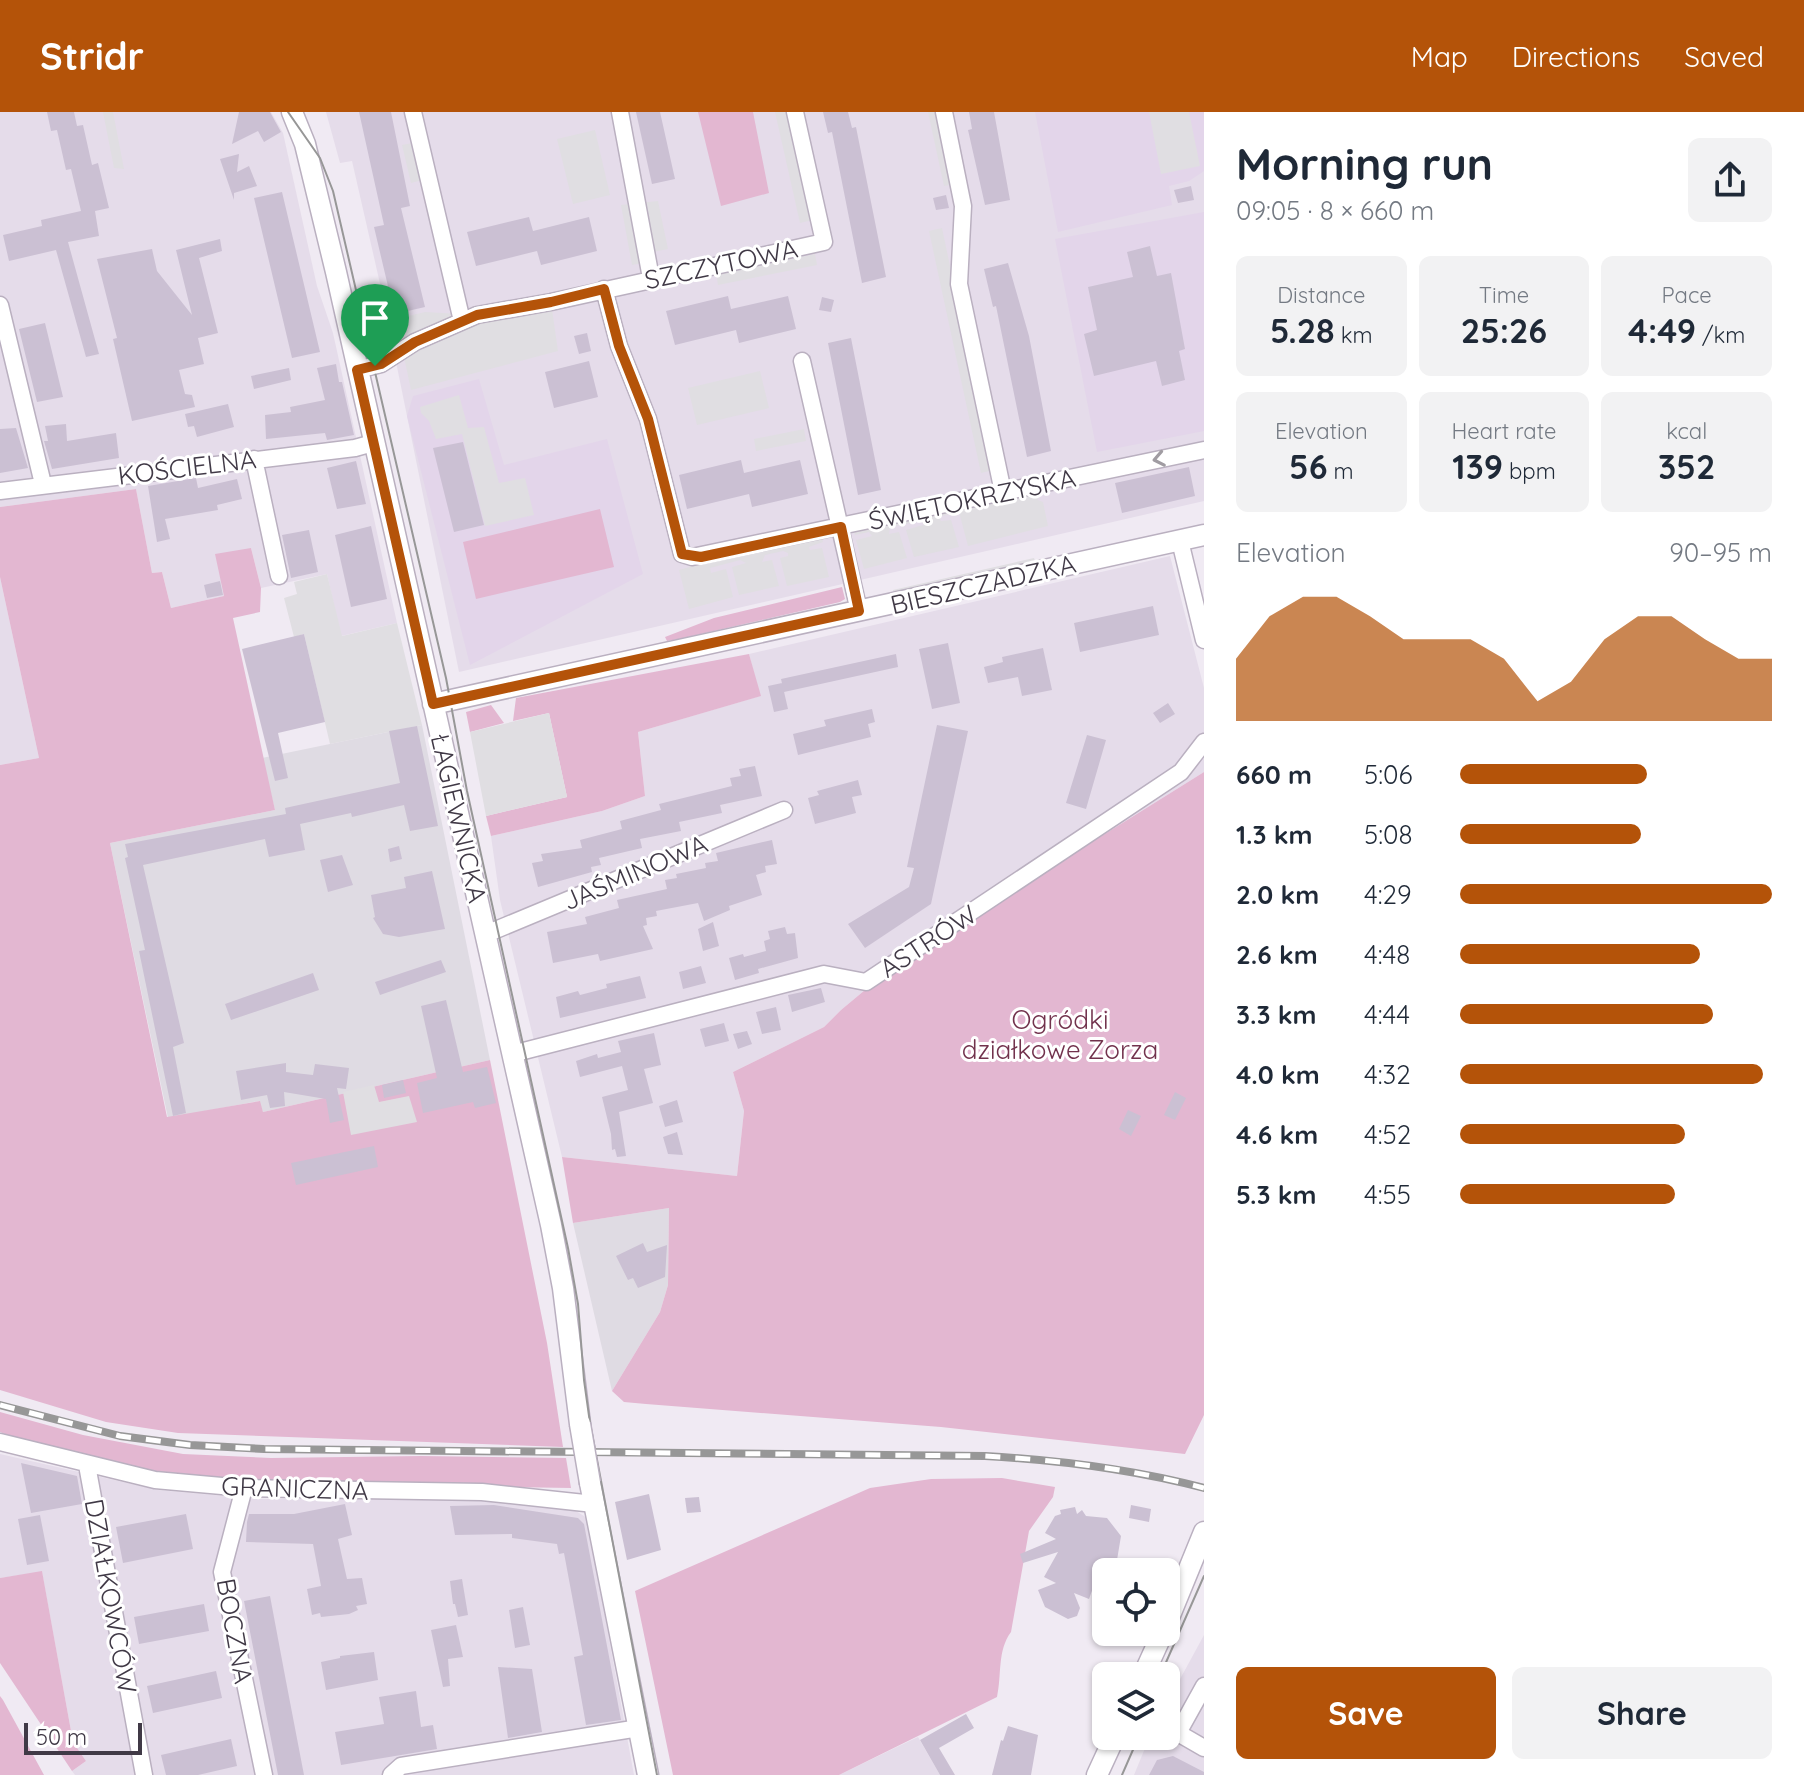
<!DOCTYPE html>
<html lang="en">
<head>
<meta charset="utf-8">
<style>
	body { margin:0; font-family:Quicksand,sans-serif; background:#f2f2f3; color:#1f2937; height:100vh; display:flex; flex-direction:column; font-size:30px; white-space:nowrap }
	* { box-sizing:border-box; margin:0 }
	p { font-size:26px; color:#747a83 }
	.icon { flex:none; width:44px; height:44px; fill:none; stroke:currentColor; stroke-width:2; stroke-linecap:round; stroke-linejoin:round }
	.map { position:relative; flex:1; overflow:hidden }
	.details { display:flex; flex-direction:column; background:#fff; width:600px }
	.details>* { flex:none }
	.tools { position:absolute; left:1092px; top:1446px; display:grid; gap:16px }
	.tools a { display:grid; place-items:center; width:88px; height:88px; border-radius:12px; background:#fff; box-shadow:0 2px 6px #0004; font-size:40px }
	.scale { position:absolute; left:24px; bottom:20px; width:118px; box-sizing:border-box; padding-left:8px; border:4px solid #403946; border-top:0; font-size:22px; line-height:28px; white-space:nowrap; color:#403946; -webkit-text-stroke:6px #fff; paint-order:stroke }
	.pin { position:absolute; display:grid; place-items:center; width:68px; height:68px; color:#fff; margin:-82px -34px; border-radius:50% 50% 50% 0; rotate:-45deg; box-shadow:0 0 8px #0007 }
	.pin .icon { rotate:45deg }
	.round { display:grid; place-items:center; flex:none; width:84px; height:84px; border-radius:12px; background:#f2f2f3 }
	.headline { display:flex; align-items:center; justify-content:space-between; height:136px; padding:0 32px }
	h1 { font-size:44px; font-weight:700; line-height:60px }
	.metrics { display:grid; grid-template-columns:repeat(3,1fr); gap:12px; height:136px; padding:8px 32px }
	.metrics div { display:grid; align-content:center; border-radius:12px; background:#f2f2f3; text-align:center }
	.metrics b { font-size:34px; font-weight:700 }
	.metrics small { font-size:22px; font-weight:400 }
	.metrics p { font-size:22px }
	.chart { height:224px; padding:16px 32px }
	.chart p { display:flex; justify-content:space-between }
	.chart svg { width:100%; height:144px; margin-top:8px; fill:#b45309; opacity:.7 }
	.button { display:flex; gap:16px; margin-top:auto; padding:16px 32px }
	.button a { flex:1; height:92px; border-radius:12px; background:#b45309; color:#fff; font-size:32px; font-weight:700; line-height:92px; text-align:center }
	.button a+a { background:#f2f2f3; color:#1f2937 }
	ul { padding:0 32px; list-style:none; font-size:26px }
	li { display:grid; grid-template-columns:128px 96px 1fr; align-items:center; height:60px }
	li i { height:20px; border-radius:10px; background:#b45309 }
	header { display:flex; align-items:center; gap:48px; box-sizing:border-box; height:112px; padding:0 40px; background:#b45309; color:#fff }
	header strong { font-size:38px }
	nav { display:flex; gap:44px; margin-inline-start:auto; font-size:28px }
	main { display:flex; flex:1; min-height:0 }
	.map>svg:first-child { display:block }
	.residential { fill:#e5dcea }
	.industrial { fill:#dfdbe3 }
	.education { fill:#e3d5ea }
	.green { fill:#e3b7d1 }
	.parking { fill:#e0dee2 }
	.building { fill:#cbc0d3 }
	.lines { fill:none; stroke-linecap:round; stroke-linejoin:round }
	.minor-casing { stroke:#bab0c0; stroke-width:19 }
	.tertiary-casing { stroke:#bab0c0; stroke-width:23 }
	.minor { stroke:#fff; stroke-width:16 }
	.tertiary { stroke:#fff; stroke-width:20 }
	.tram { stroke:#979797; stroke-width:2 }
	.rail-casing { stroke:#979797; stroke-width:8 }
	.rail { stroke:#fff; stroke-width:5; stroke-dasharray:15; stroke-linecap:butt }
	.tertiary-bridge-casing { stroke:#bab0c0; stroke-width:23; stroke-linecap:butt }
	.tertiary-bridge { stroke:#fff; stroke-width:20 }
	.oneway { stroke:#a09ca2 }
	.route-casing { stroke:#fff; stroke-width:16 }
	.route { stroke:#b45309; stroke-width:10 }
	.labels { text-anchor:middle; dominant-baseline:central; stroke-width:6; stroke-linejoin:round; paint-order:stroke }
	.street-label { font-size:26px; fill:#403946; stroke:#fff }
	.park-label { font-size:26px; fill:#72324d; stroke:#fff }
</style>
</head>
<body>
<header>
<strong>Stridr</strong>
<nav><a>Map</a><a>Directions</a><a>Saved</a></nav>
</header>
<main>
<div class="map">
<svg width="1204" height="1663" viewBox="0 0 1204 1663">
	<rect width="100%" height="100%" fill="#f0eaf3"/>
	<path class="residential" d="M0,0H271L283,21L317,174L333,221L397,511L341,524L327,462L261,476L251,436L224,484L171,496L162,460L152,461L136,377L0,395Z
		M326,0H1204V389L459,560L381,176L352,49L340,51Z
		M1170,444L1204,576V660L895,853L841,898L824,915L733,960L744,999L737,1064L562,1045L500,788L491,724L602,699L645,684L638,620L760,584L749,542Z
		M0,465L39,646L0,653Z
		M0,1342L158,1378L260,1387H483L576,1399L587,1406L634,1663H75L72,1659L86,1649L73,1630L42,1460L0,1466Z
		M1204,1523V1663H1134L1150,1624H1166V1593Z
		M918,1625L940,1663H839L899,1634Z"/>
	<path class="industrial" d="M422,613L490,948L263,1000L259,989L168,1006L110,731L275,698L262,646Z
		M669,1096L668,1173L660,1200L612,1279L573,1111Z"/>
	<path class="education" d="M1035,0H1204V59L1189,69L1169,74L1172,93L1058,120Z
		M1204,100V319L1097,340L1055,127Z
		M479,267L504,353L607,327L643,462L470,553L407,304L413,284Z"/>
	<path class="green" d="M698,0H753L769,81L721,94Z
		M136,377L152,461L162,460L171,496L224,484L215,442L251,436L261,476L260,500L233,506L275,698L110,731L167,1005L260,989L263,1000L490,948L547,1231L563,1335L178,1321L106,1310L0,1278V653L39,646L0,465V395Z
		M600,397L614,455L476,487L463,430Z
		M842,475L845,487L840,490L679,527L667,529L665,525L714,506Z
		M749,542L761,584L638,620L645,684L602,699L491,724L486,704L567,685L549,601L513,609L516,586Z
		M491,593L504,611L470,620L466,600Z
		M1204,660V1303L1185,1342L941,1315L646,1292L624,1290L612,1279L660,1200L668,1173L669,1096L573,1111L562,1045L737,1064L744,999L733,960L824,915L841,898L895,853Z
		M0,1300L83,1323L183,1342L271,1346L421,1344L566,1346L571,1376L288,1371L138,1359L24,1329L0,1320Z
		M1002,1366L1055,1375L1053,1385L1029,1419L1011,1520C997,1539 1002,1563 997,1585L839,1663H673L635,1479L870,1376L931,1367Z
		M42,1459L73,1630L86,1649L72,1659L0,1551V1466Z
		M0,1584L3,1588L44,1663H0Z"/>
	<path class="parking" d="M103,0H113L124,57L114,56Z
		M775,0H787L812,108L800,111Z
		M928,0H940L956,72L944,74Z
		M1149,0H1189L1200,54L1161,62Z
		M595,18L610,83L573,92L557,27Z
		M413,31L422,68L411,71L402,33Z
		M658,89L668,137L648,141L649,150L632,153L621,93Z
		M942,116L993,358L981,361L929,119Z
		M815,142L817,153L718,173L716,161Z
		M551,190L558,239L411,278L396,207L425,200L477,203Z
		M760,259L769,296L697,313L688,276Z
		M459,283L468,316L484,315L499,371L525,366L534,403L485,414L462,322L436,327L429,309L421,301L420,295Z
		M804,317L806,329L756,339L754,327Z
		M1035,373L1038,388L1043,390L1048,414L968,434L959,400L942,404L940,407L941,409L951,408L959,435L914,445L906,418L923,413V411L920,409L890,415L889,422L899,420L907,446L864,457L856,428L872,424L869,420L855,423L852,412Z
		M820,419L823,430L809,435L810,438L822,436L829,465L787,474L780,446L788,444V441L783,439L765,443L762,450L772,448L779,474L739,483L732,455L746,451L740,448L710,456L711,461L726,457L733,485L689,497L679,458L690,455L682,442Z
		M1034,446L1036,452L894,484L893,478Z
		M327,462L342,524L397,511L422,613L330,632L304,522L294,525L284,486L297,482L294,470Z
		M549,601L567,685L486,704L470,620Z
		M374,973L379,990L409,984L417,1010L351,1023L343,980Z"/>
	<path class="building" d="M47,0H74L77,14L83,13L92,53L98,51L109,96L95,99L99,124L68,130L99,242L86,245L56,138L9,149L3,123L42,114L41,108L81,99L71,57L66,58L57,18L51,19Z
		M239,0H270L281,20L264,30L258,19L232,32Z
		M359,0H391L410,94L401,96L425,195L395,202L387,191L391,187L374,115L384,113Z
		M636,0H660L675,67L652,72Z
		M823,0H848L852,16L856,15L886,165L862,171L832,20L828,21Z
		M969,0H994L1010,88L985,93L968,18L972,17Z
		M239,42L237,60L249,54L257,74L234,81V88L220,47Z
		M1191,74L1194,88L1178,91L1174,78Z
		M282,80L320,240L292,246L254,86Z
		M946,83L949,96L936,98L933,86Z
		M529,105L533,119L589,105L597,139L541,153L537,139L476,154L467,120Z
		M220,127L222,139L199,146L218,221L198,226L204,252L179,258L185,282L192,283L195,295L132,309L113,227L117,226L97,147L152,137L157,159L192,203L176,138Z
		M1150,134L1157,164L1171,161L1185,237L1179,239L1185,268L1162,274L1156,249L1094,264L1084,222L1097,218L1088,175L1133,165L1127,140Z
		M1008,151L1029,224L1051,339L1027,345L996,194L993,195L984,157Z
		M728,184L731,197L788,184L796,217L739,231L736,218L675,233L666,199Z
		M822,185L834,188L831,200L819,198Z
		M45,211L63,285L37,290L19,217Z
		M587,221L591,239L579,242L574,224Z
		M851,226L881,378L858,383L828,231Z
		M589,249L598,285L554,296L545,260Z
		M336,252L339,270H342L354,323L327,328L325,321L266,327L265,303L291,300L290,295L325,288L317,256Z
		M289,256L291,268L254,277L251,264Z
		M228,292L234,315L197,325L194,314L188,315L185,302Z
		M66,312L67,329L116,321L119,346L52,357L44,329H48L45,314Z
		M16,316L28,356L0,361V317Z
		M463,330L484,413L454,420L433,336Z
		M741,348L744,361L800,348L808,382L752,395L749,382L687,397L679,363Z
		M356,349L366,392L337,397L327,356Z
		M1189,355L1195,384L1122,401L1115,371Z
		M196,366L198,376L237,367L242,387L217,393L218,398L165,407L170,427L157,430L148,374Z
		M371,414L387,487L351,495L335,423Z
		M309,418L318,460L291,466L282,423Z
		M220,469L223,483L207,486L204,473Z
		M1153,494L1159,523L1080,540L1074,511Z
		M304,522L325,610L278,621L288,666L275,669L242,537Z
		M948,531L960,591L932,597L919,537Z
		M1043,536L1052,578L1022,584L1018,565L988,571L984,555L1003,550L1002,545Z
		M896,542L898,555L784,580L781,567Z
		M782,571L788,597L774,600L768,574Z
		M1168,591L1175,602L1160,611L1153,601Z
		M872,597L875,610L868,612L871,625L798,643L793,622L826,614L824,608Z
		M937,613L968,619L931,792L865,836L848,812L909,775L914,756L907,755Z
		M417,614L438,714L410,719L404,693L352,705L351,701L300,712L305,738L269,745L265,727L143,753L184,931L173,935L186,1001L173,1004L139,839L145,838L125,746L128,745L125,732L286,702L285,696L400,671L389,619Z
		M1087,623L1106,628L1086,697L1066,691Z
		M755,654L762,684L720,693L722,701L679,710L681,719L640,727L642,736L599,746L601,753L591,755L592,760L538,775L532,751L543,749L541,742L582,736L580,728L622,717L620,709L661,698L659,692L732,674L730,666L741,664L739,657Z
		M858,668L862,683L852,685L856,701L815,712L808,686L819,683L817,679Z
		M772,728L777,752L765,754L766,760L756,763L762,783L729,794L730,798L704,809L698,791L656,799L657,804L646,806L647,813L643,814L653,837L600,849L598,842L553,851L547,820L587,812L585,805L619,796L617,788L667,777L665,768L677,766L676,762L706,756L705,751L718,749L716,741Z
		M399,734L402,747L390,750L388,737Z
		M342,743L353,773L328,780L320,748Z
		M432,759L445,817L399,825L383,822L373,806L375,805L371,783L406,776L404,765Z
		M713,810L719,834L703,839L698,817Z
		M785,815L787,822L795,821L798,846L758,857L759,861L735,868L729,846L743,842L744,845L766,839L764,829L770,827L768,819Z
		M441,848L446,860L380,883L375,870Z
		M701,854L706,871L683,877L679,860Z
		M313,861L319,878L231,908L225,892Z
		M640,864L646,886L560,906L556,885L578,879L580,883L607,876L606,872Z
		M821,876L825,890L792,900L788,883Z
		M446,888L463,960L487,955L496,991L475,996L473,990L423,1001L417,971L437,966L421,894Z
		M776,895L781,918L762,922L756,900Z
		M724,911L729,929L705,935L700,917Z
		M747,919L752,932L738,937L733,922Z
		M654,921L661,953L644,957L653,991L619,1000L626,1044L617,1045L615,1037L612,1038L611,1022L602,985L628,978L622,954L580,965L576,949L597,942L598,946L621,940L618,929Z
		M286,951V960L313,963L315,952L349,956L346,977L337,976L344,1008L330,1011L326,987L284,980L285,994L270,996L267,983L241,988L236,959Z
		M403,968L406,981L384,986L382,973Z
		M1175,980L1186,986L1175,1008L1164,1003Z
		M677,988L683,1010L665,1015L659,994Z
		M1128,998L1141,1004L1131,1024L1119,1017Z
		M677,1020L683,1043L668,1042L663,1025Z
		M374,1034L378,1055L296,1073L291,1051Z
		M643,1131L647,1140L667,1133L665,1165L638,1176L633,1166L628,1168L616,1144Z
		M21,1351L77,1364L82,1392L31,1401Z
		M649,1382L661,1438L627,1448L615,1390Z
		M699,1385L701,1400L687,1401L685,1386Z
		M345,1392L352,1423L338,1427L347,1467L362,1466L367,1492L356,1494L358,1498L349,1502L321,1505L320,1501L312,1503L307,1477L321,1474L313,1432L246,1430L247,1410L249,1402H294Z
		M494,1393L578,1406L584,1412L621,1608L586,1613L574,1545L583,1543L564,1441L559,1442L557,1432L512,1426V1422L455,1423L450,1394Z
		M1131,1393L1151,1397L1149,1410L1129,1406Z
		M1075,1395L1077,1402L1082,1398L1086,1404L1107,1406L1121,1424L1117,1448L1112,1450L1128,1460H1106V1469H1103L1101,1476L1094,1473L1089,1487L1074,1481L1080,1496L1077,1504L1068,1507L1045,1495L1038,1478L1056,1471L1044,1465L1058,1440L1023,1451L1020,1442L1056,1427L1045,1421L1055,1404L1061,1402L1060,1398Z
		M186,1402L193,1437L123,1451L116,1415Z
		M40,1403L49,1449L27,1453L18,1407Z
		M462,1467L468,1503L458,1505L455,1492H453L450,1469Z
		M270,1484L285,1564L304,1663H278L244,1489Z
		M204,1492L209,1519L139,1532L134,1505Z
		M523,1495L530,1533L515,1536L509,1498Z
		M456,1513L463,1545L448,1547L450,1574L443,1575L431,1518Z
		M374,1540L378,1568L326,1578L321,1550L340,1546V1544Z
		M498,1555L532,1557L542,1620L508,1626Z
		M216,1559L222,1586L153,1601L147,1574Z
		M416,1579L421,1615L433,1613L437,1637L341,1653L335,1620L384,1612L379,1585Z
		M966,1602L974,1616L939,1636L955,1663H940L920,1628Z
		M1008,1614L1038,1623L1031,1663H992L1001,1628L1003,1629Z
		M231,1627L237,1654L198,1663H166L161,1643Z
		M1173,1644L1204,1660V1663H1149L1157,1648Z"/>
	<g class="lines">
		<g class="minor-casing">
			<path id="minor" d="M413,0L462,209
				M620,0L651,166
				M944,0L963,94L959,172L1003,380
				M604,177L619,234L648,307L682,442L692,445L1204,338
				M0,193L43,372
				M802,249L859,499
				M357,258L381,252L415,230L477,203L551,190L824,130L795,0
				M254,347L279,464
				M0,379L355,336L373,331
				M1180,429L1204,528
				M486,822L784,698
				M512,942L824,862L866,870L1181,660L1204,630
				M0,1330L155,1368L244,1376L482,1380L594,1392
				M87,1353L144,1663
				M244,1376L222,1460L264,1663
				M1204,1574L1178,1621L1204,1636
				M391,1663L401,1654L639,1616"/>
		</g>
		<g class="tertiary-casing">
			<path id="tertiary" d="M292,0L305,32L336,160L551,1113L563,1176L580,1312
				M433,592L1204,423
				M590,1371L648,1663
				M1166,1513L1204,1420
				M1143,1564L1163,1520
				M1097,1663L1115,1624"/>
		</g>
		<use href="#minor" class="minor"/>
		<use href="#tertiary" class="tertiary"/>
		<path class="tram" d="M288,0L320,46L333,79L446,566L467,679L568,1136L578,1192L584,1268L590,1311L657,1663
			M1160,1564L1204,1464
			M1122,1663L1139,1624"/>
		<g class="rail-casing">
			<path id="rail" d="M0,1293L120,1324L190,1333L264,1337L985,1344C1059,1348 1132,1357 1204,1376"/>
		</g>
		<use href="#rail" class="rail"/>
		<g class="tertiary-bridge-casing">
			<path id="tertiary-bridge" d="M580,1312L590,1371"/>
		</g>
		<use href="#tertiary-bridge" class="tertiary-bridge"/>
	</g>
	<defs><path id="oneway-chevron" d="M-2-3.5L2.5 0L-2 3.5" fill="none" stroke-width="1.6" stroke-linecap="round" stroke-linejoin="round" transform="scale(2)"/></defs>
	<use class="oneway" href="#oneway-chevron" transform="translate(1159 347) rotate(169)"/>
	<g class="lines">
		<g class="route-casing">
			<path id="route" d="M604,177L619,234L648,307L682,442L701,445L841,415L859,499L433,592L357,258L381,252L415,230L477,203L551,190Z"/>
		</g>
		<use href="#route" class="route"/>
	</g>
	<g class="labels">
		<g class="street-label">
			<text transform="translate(721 152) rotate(-12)">SZCZYTOWA</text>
			<text transform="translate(187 355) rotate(-7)">KOŚCIELNA</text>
			<text transform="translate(972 387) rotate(-12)">ŚWIĘTOKRZYSKA</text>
			<text transform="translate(983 472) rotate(-13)">BIESZCZADZKA</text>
			<text transform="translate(459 706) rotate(77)">ŁAGIEWNICKA</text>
			<text transform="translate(635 760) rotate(-23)">JAŚMINOWA</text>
			<text transform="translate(928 829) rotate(-33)">ASTRÓW</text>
			<text transform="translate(295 1376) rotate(2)">GRANICZNA</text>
			<text transform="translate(111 1484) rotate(80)">DZIAŁKOWCÓW</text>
			<text transform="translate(235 1519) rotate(80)">BOCZNA</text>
		</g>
		<g class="park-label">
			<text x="1060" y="907">Ogródki<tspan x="1060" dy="30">działkowe Zorza</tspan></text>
		</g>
	</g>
</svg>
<div class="tools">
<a><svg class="icon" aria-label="locate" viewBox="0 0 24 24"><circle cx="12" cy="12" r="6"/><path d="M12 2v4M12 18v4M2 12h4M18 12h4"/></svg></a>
<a><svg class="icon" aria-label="layers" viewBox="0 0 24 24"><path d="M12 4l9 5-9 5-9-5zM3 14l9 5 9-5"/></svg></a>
</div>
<div class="scale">50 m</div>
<div class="pin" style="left:375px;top:254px;background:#1e9e55"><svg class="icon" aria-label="arrive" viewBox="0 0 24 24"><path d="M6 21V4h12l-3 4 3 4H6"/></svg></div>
</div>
<section class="details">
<div class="headline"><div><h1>Morning run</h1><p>09:05 · 8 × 660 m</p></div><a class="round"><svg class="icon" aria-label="share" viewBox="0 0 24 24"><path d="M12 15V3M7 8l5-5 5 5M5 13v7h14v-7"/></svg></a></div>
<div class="metrics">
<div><p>Distance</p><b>5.28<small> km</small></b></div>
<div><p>Time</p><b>25:26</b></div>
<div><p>Pace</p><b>4:49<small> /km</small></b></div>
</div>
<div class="metrics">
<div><p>Elevation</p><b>56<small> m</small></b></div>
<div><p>Heart rate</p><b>139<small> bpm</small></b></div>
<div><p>kcal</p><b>352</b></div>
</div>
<div class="chart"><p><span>Elevation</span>90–95 m</p>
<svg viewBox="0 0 160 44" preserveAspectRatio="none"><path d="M0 44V25L10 12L20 6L30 6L40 12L50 19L60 19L70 19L80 25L90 38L100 32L110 19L120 12L130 12L140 19L150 25L160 25V44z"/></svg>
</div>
<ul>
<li><b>660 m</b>5:06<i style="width:60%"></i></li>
<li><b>1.3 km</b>5:08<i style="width:58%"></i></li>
<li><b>2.0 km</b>4:29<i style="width:100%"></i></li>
<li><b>2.6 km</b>4:48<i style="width:77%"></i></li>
<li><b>3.3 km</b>4:44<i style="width:81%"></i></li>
<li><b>4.0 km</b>4:32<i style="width:97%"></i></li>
<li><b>4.6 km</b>4:52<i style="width:72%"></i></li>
<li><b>5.3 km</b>4:55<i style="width:69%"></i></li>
</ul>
<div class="button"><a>Save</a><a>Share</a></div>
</section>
</main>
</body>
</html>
